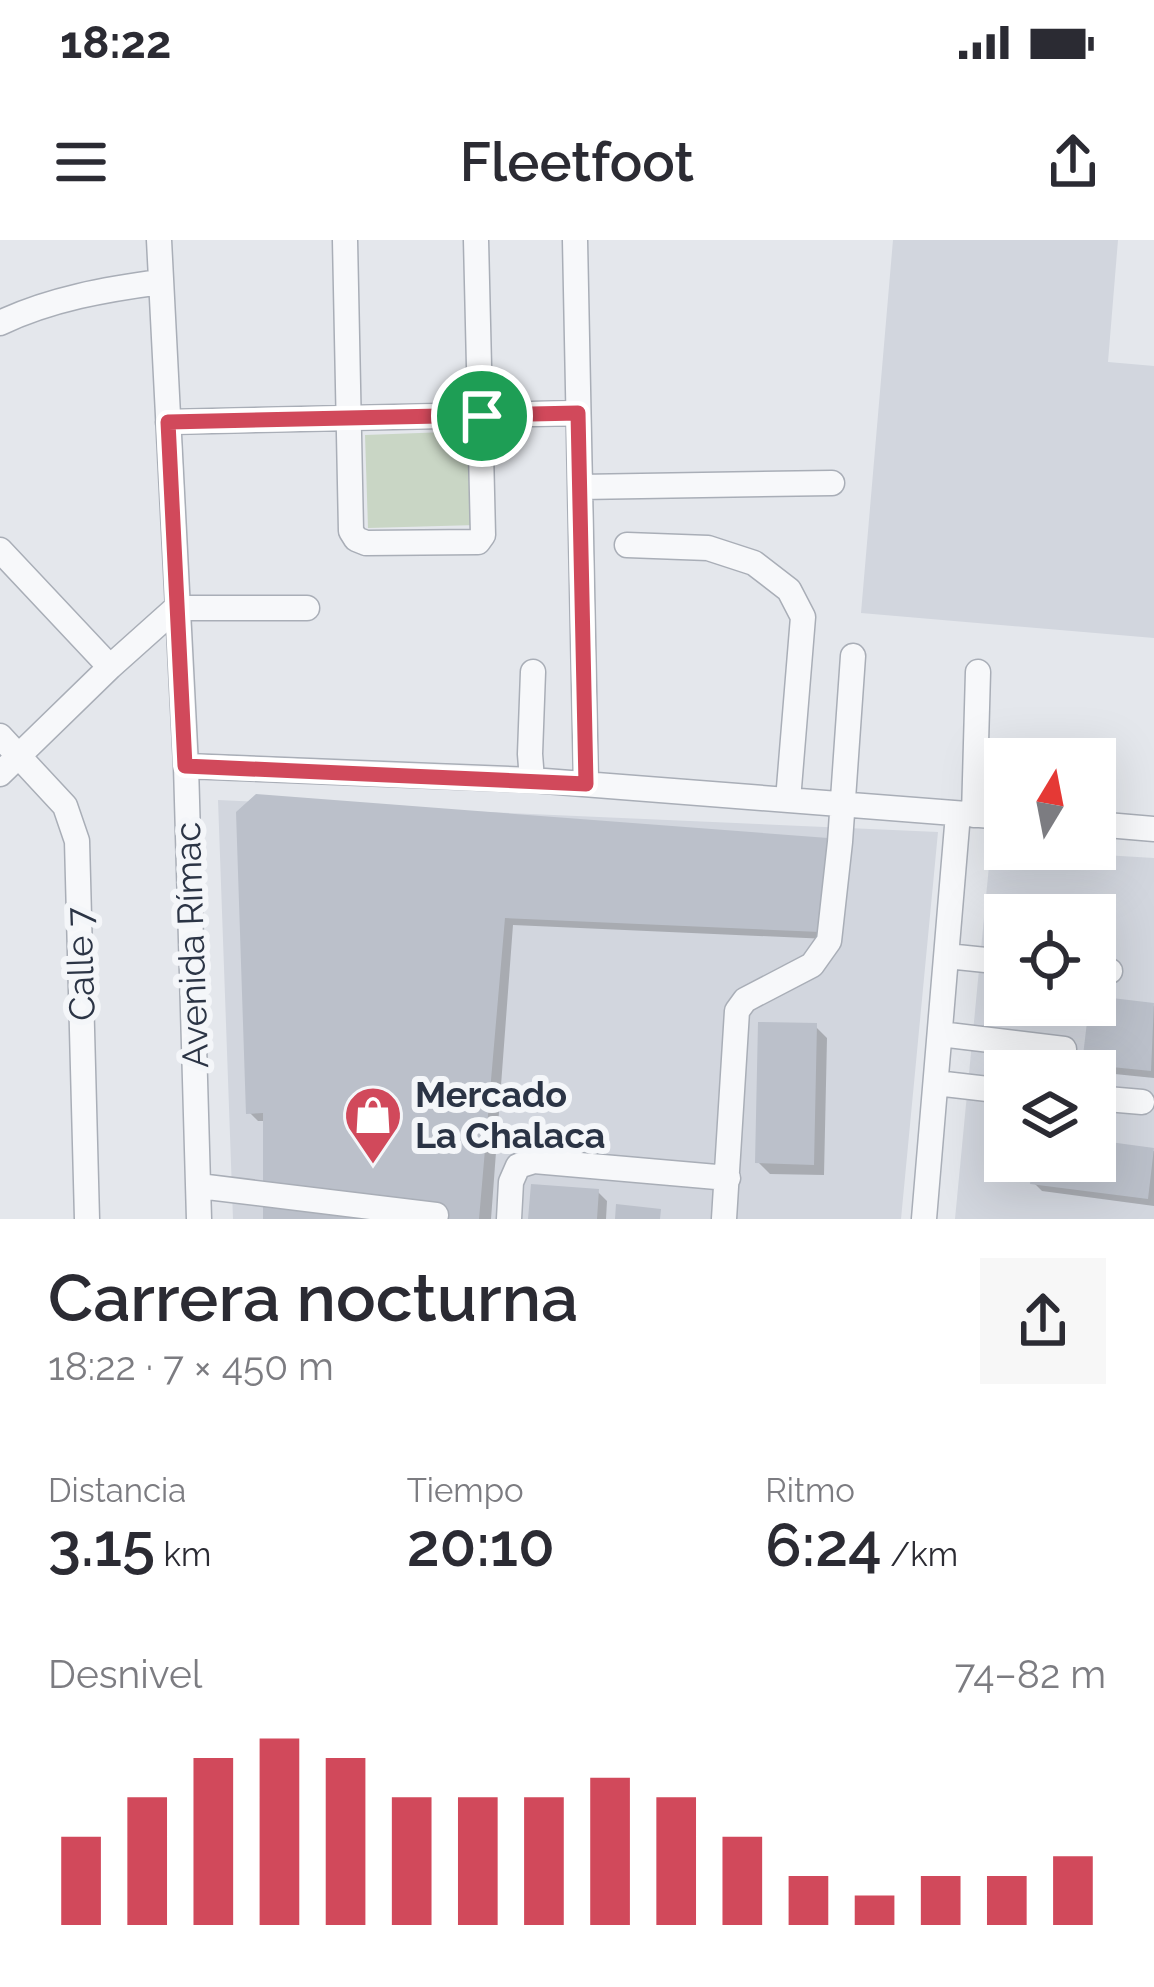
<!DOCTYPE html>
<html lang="es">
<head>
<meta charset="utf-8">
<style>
	body { margin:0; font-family:Raleway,sans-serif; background:#f7f7f7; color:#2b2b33; height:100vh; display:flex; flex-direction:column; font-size:45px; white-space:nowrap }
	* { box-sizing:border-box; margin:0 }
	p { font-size:39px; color:#7c7c81 }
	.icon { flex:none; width:66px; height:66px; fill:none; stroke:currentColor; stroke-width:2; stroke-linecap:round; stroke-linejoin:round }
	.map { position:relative; height:979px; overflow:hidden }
	.details { display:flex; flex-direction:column; background:#fff; flex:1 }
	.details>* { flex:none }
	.needle { width:78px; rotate:10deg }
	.fabs { position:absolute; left:984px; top:498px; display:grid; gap:24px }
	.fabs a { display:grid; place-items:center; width:132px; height:132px; border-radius:0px; background:#fff; box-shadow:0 12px 48px #0002; font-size:60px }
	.pin { position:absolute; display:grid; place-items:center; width:102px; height:102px; color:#fff; margin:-51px; border:6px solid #fff; border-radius:50%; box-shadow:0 3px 12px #0007 }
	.round { display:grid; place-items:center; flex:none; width:126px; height:126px; border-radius:0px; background:#f7f7f7 }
	.overview { display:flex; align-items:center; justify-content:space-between; height:204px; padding:0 48px }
	h1 { font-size:66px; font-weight:600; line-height:90px }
	.stats { display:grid; grid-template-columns:repeat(3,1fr); gap:18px; height:204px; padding:12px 48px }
	.stats div { display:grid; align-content:center }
	.stats b { font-size:60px; font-weight:600 }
	.stats small { font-size:33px; font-weight:400 }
	.stats p { font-size:33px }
	.chart { height:336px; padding:24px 48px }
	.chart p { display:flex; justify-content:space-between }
	.chart svg { width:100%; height:216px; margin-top:12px; stroke:#d1495b; stroke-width:6 }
	.status { display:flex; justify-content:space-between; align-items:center; height:84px; padding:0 60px; background:#fff; direction:ltr }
	.status svg { height:33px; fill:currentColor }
	header { display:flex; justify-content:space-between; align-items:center; height:156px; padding:0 48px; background:#fff; font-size:54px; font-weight:600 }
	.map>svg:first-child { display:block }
	.built { fill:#d2d6de; fill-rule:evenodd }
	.green { fill:#c9d6c5 }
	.shadow { fill:#0003 }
	.building { fill:#bbc0ca }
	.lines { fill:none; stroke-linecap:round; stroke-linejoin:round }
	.minor-casing { stroke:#a9aeb7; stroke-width:27 }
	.minor { stroke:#f7f8fa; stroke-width:24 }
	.route-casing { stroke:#fff; stroke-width:24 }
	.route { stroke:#d1495b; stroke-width:15 }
	.labels { text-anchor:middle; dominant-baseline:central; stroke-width:12; stroke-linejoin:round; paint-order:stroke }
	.street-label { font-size:36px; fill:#2b3445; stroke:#f4f6f9 }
	.poi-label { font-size:36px; font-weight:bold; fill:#2b3445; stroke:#f4f6f9; text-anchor:start }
</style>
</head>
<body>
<div class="status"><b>18:22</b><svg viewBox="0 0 49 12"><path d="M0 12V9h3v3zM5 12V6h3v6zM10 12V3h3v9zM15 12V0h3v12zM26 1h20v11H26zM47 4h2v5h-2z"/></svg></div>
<header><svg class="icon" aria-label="menu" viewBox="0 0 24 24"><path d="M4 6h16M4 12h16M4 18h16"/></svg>Fleetfoot<svg class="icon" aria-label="share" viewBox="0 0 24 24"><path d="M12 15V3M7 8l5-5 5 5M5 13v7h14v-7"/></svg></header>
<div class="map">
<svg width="1154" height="979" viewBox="0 0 1154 979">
	<rect width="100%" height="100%" fill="#e4e7ec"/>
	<path class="built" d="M893,0H1118L1108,122L1154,126V398L861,373Z
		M218,560L938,592L901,979H233Z
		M991,605L1005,606V609L1154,618V979H955ZM1005,675H1095V765H1005ZM1005,831H1095V921H1005Z"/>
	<path class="green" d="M474,191L477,285L368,288L365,195Z"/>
	<path class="shadow" d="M240,573L827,601L836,610L828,699L513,685L491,979H267L266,881H258L249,872Z
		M1095,759L1154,766V838L1095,832L1085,823L1092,765H1095Z
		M815,786L827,798L824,935L770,934L758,922Z
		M1095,903L1154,911V966L1042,951L1034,943L1036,921H1095Z
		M533,947L598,952L607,961L606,979H531Z"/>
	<path class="building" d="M256,554L828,598L820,692L505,678L479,979H263V873L246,874L236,572Z
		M1095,756L1154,763L1151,831L1082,824L1089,765H1095Z
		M758,782L817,783L814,925L755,923Z
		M1095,900L1154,908L1148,959L1030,944L1033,921H1095Z
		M531,944L599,949L597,979H528Z
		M616,964L661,969L660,979H615Z"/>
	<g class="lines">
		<g class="minor-casing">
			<path id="minor" d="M159,0L186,526L199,979
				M345,0L351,291L356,299L366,303L478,302L483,295L476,0
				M575,0L586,544
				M0,83C50,59 107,49 161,42
				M168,182L578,173
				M580,247L832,243
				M627,305L708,308L754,323L789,350L803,377L788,560
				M0,310L110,427
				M0,496L65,566L77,601L87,979
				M186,526L532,540L1005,577
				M0,534L110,427L176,368H307
				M532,540L530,514L533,432
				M974,575L978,432
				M1095,584L1154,589
				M947,716L1005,722
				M1095,730L1110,731
				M940,794L1064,809
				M936,843L1005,851
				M1095,858L1142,862
				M199,946L436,975
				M509,979L511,942L518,926L534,921L728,938
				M724,979L737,771L745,760L812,725L829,701L840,602L853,416
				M924,979L958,574"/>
		</g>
		<use href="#minor" class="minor"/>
	</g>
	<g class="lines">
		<g class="route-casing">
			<path id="route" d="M578,173L586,544L185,526L168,182Z"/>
		</g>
		<use href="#route" class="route"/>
	</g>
	<defs>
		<g id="shop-pin" transform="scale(3)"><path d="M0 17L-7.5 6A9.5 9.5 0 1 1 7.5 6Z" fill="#d1495b" stroke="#f4f6f9"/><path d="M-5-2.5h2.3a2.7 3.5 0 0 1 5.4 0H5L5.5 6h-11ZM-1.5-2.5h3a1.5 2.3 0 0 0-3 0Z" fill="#fff"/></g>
	</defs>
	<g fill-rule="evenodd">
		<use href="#shop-pin" x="373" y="875"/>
	</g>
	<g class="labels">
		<g class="street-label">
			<text transform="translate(191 705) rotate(-92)">Avenida Rímac</text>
			<text transform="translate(80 724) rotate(-92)">Calle 7</text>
		</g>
		<g class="poi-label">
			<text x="415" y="854">Mercado<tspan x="415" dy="41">La Chalaca</tspan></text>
		</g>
	</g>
</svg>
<div class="fabs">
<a><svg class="needle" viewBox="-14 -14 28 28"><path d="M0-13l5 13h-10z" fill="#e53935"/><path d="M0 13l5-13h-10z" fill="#7c7c81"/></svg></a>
<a><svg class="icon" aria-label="locate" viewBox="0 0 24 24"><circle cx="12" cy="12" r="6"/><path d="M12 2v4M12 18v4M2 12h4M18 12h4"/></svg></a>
<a><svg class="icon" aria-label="layers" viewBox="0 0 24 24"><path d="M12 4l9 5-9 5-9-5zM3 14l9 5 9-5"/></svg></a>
</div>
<div class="pin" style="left:482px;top:176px;background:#1e9e55"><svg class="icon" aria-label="arrive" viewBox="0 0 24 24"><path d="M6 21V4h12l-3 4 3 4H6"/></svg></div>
</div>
<section class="details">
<div class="overview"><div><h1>Carrera nocturna</h1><p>18:22 · 7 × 450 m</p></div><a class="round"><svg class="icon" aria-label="share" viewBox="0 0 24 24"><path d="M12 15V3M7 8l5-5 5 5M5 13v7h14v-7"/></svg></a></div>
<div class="stats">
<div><p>Distancia</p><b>3.15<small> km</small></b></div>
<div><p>Tiempo</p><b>20:10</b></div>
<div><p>Ritmo</p><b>6:24<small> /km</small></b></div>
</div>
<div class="chart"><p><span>Desnivel</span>74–82 m</p>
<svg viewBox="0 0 160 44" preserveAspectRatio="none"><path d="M5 44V26M15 44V18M25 44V10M35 44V6M45 44V10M55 44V18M65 44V18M75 44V18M85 44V14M95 44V18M105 44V26M115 44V34M125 44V38M135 44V34M145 44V34M155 44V30"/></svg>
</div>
</section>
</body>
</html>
